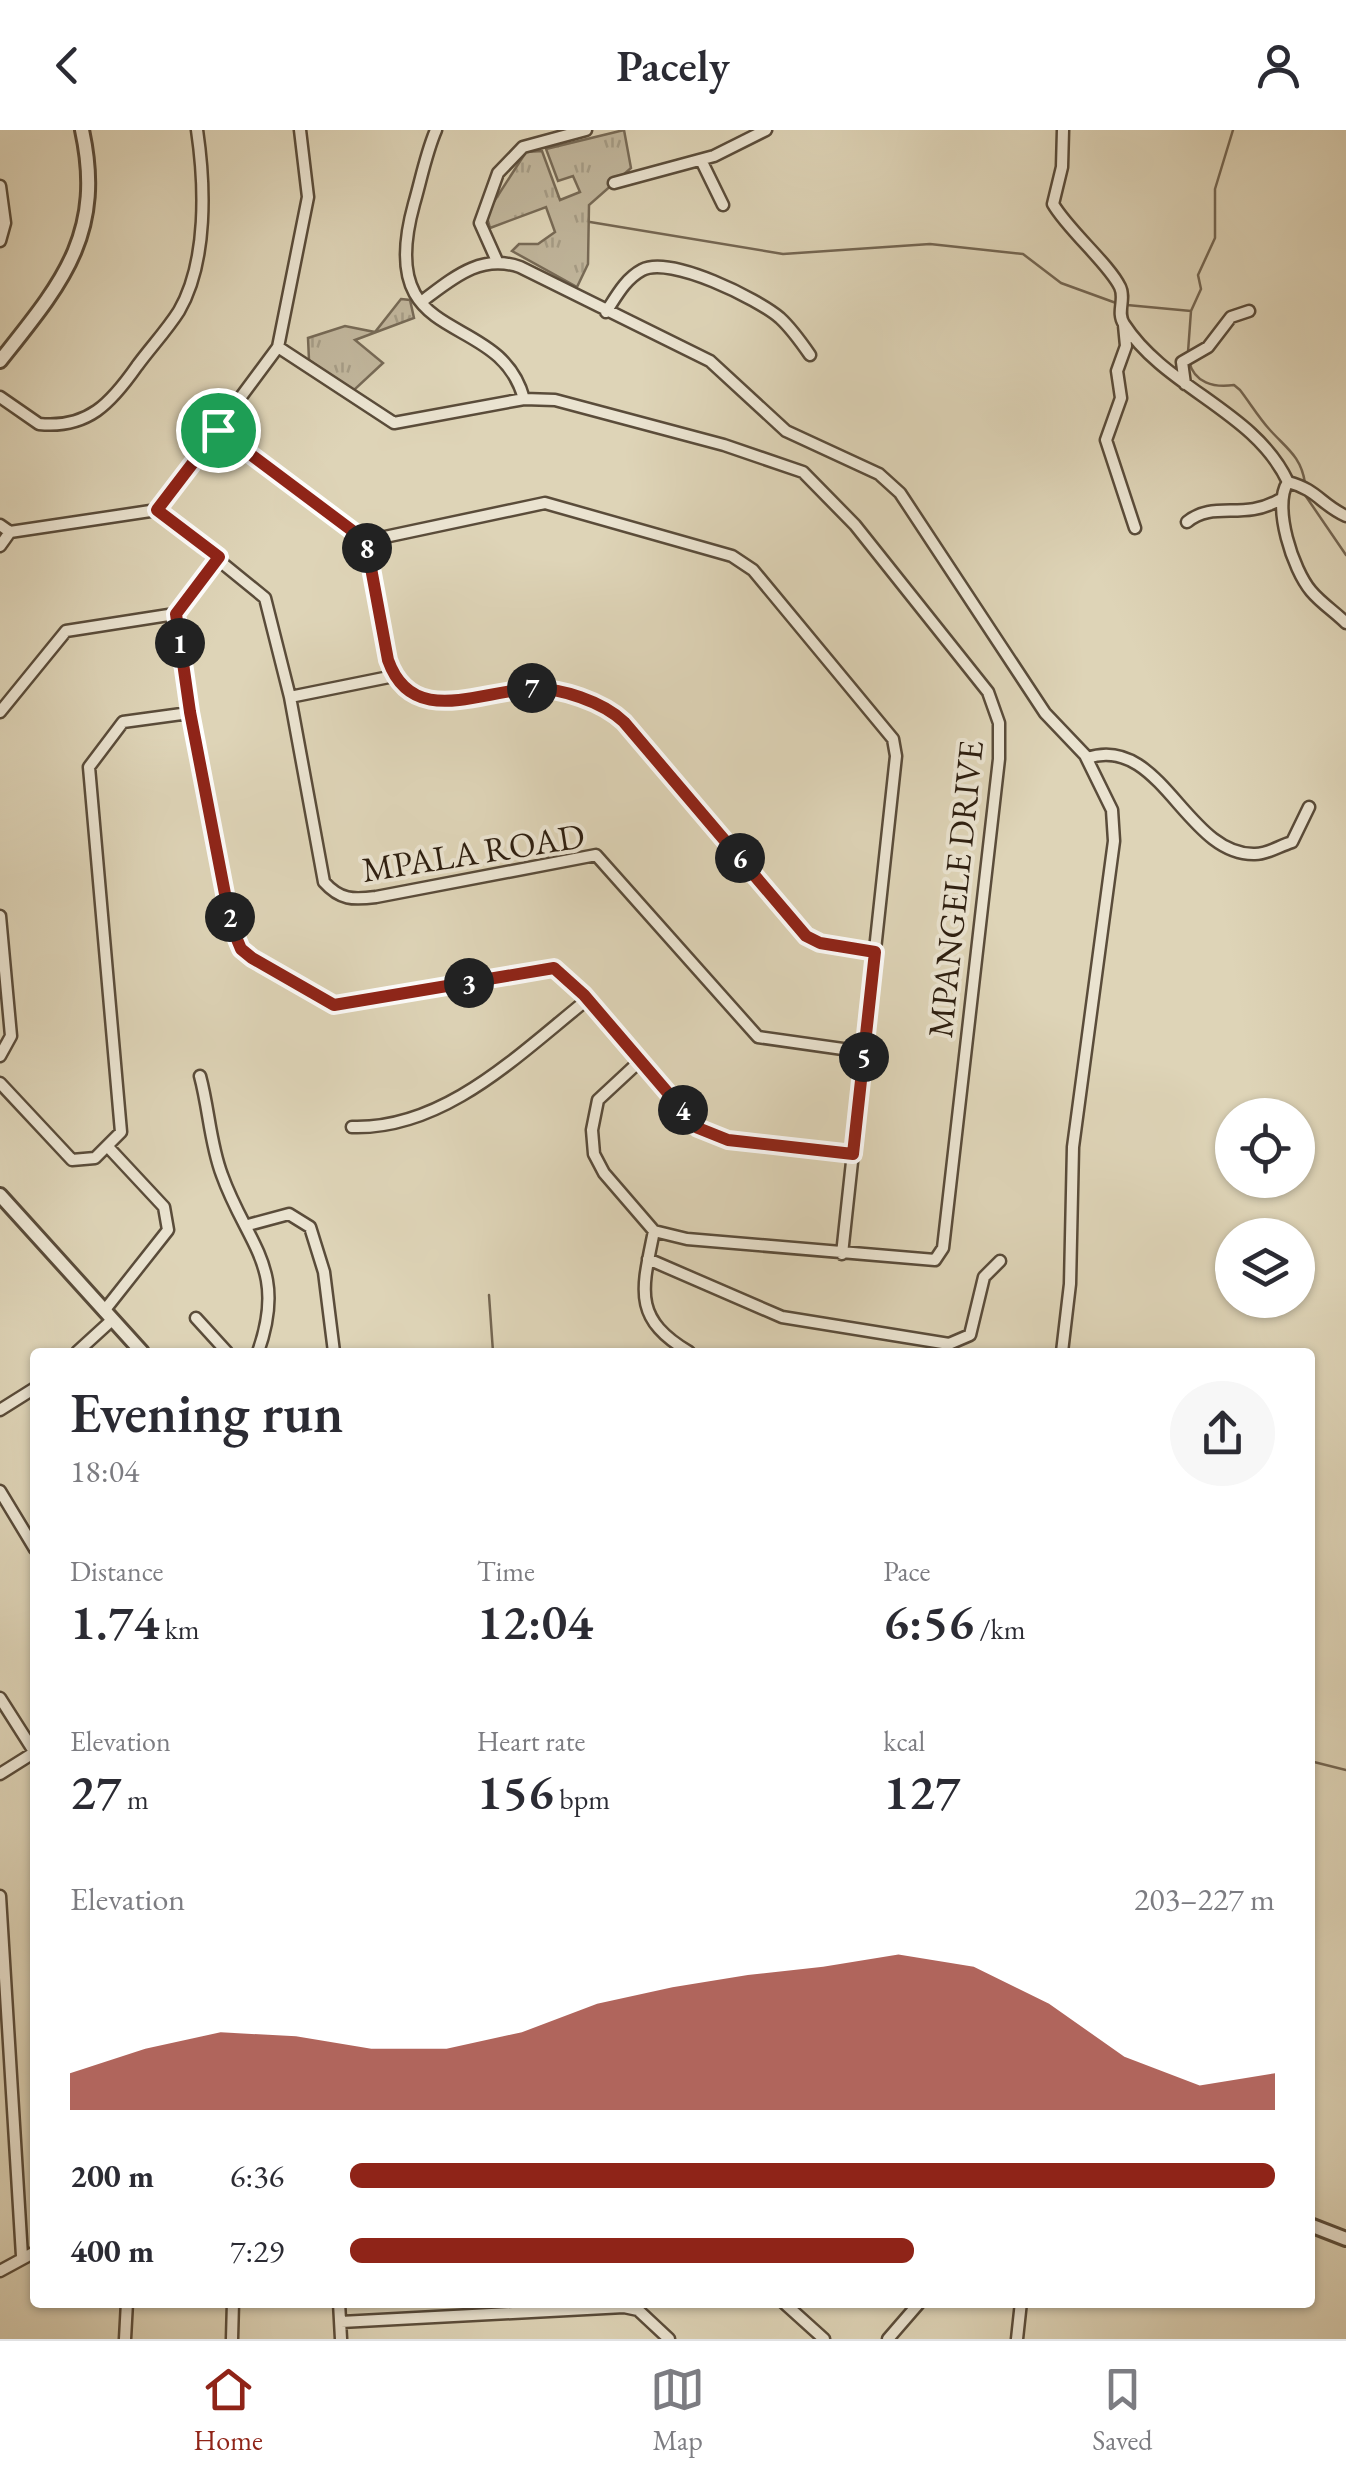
<!DOCTYPE html>
<html lang="en">
<head>
<meta charset="utf-8">
<style>
	body { margin:0; font-family:"EB Garamond",serif; background:#f7f7f7; color:#2b2b33; height:100vh; display:flex; flex-direction:column; font-size:38px; white-space:nowrap }
	* { box-sizing:border-box; margin:0 }
	p { font-size:32px; color:#7c7c81 }
	.icon { flex:none; width:55px; height:55px; fill:none; stroke:currentColor; stroke-width:2; stroke-linecap:round; stroke-linejoin:round }
	.map { position:relative; flex:1; overflow:hidden }
	.sheet { position:absolute; left:30px; top:1218px; width:1285px; height:960px; display:flex; flex-direction:column; background:#fff; border-radius:10px; box-shadow:0 2px 8px #0004 }
	.sheet>* { flex:none }
	.fabs { position:absolute; left:1215px; top:968px; display:grid; gap:20px }
	.fabs a { display:grid; place-items:center; width:100px; height:100px; border-radius:50%; background:#fff; box-shadow:0 2px 8px #0004; font-size:50px }
	.pin { position:absolute; display:grid; place-items:center; width:85px; height:85px; color:#fff; margin:-42px; border:5px solid #fff; border-radius:50%; box-shadow:0 2px 10px #0007 }
	.km { position:absolute; width:50px; height:50px; margin:-25px; border-radius:50%; background:#222; color:#fff; font-size:28px; line-height:50px; text-align:center }
	.round { display:grid; place-items:center; flex:none; width:105px; height:105px; border-radius:52px; background:#f7f7f7 }
	.headline { display:flex; align-items:center; justify-content:space-between; height:170px; padding:0 40px }
	h1 { font-size:55px; font-weight:600; line-height:75px }
	.figures { display:grid; grid-template-columns:repeat(3,1fr); gap:15px; height:170px; padding:10px 40px }
	.figures div { display:grid; align-content:center }
	.figures b { font-size:50px; font-weight:600 }
	.figures small { font-size:28px; font-weight:400 }
	.figures p { font-size:28px }
	.chart { height:280px; padding:20px 40px }
	.chart p { display:flex; justify-content:space-between }
	.chart svg { width:100%; height:180px; margin-top:10px; fill:#8f2418; opacity:.7 }
	ul { padding:0 40px; list-style:none; font-size:32px }
	li { display:grid; grid-template-columns:160px 120px 1fr; align-items:center; height:75px }
	li i { height:25px; border-radius:12px; background:#8f2418 }
	header { display:flex; justify-content:space-between; align-items:center; height:130px; padding:0 40px; background:#fff; font-size:45px; font-weight:600 }
	.menu { display:flex; justify-content:space-around; align-items:center; height:140px; border-top:2px solid #e1e1e2; background:#fff; font-size:28px; color:#7c7c81 }
	.menu a { display:grid; justify-items:center; gap:5px }
	.menu .selected { color:#8f2418 }
	.map>svg:first-child { display:block }
	.grass { fill:url(#grass-tufts); stroke:#776a56; stroke-width:2.5 }
	.lines { fill:none; stroke-linecap:round; stroke-linejoin:round }
	.stream { stroke:#746652; stroke-width:2.5 }
	.minor-casing { stroke:#5a4c3a; stroke-width:15 }
	.tertiary-casing { stroke:#5a4c3a; stroke-width:18 }
	.minor { stroke:#eae3d0; stroke-width:10 }
	.tertiary { stroke:#eae3d0; stroke-width:12 }
	.route-casing { stroke:#fff; stroke-width:20 }
	.route { stroke:#8f2418; stroke-width:12 }
	.labels { text-anchor:middle; dominant-baseline:central; stroke-width:8; stroke-linejoin:round; paint-order:stroke }
	.street-label { font-size:35px; fill:#2e1f10; stroke:#eae3d0 }
</style>
</head>
<body>
<header><svg class="icon" aria-label="back" viewBox="0 0 24 24"><path d="M15 5l-7 7 7 7"/></svg>Pacely<svg class="icon" aria-label="person" viewBox="0 0 24 24"><circle cx="12" cy="8" r="4"/><path d="M4 21q1-7 8-7t8 7"/></svg></header>
<div class="map">
<svg width="1346" height="2209" viewBox="0 0 1346 2209">
	<defs>
		<pattern id="grass-tufts" width="24" height="20" patternUnits="userSpaceOnUse" patternTransform="scale(2.5)"><rect width="24" height="20" fill="#c0b59b"/><path d="M3 7l-1-3M5 7V3M7 7l1-3M15 17l-1-3M17 17v-4M19 17l1-3" fill="none" stroke="#a59b84"/></pattern>
	</defs>
	<rect width="100%" height="100%" fill="#ded4b7"/>
	<filter id="stains"><feTurbulence type="fractalNoise" baseFrequency=".002" numOctaves="4"/><feColorMatrix values="0 0 0 0 .2 0 0 0 0 .09 0 0 0 0 .02 0 0 0 .5 -.17"/></filter>
	<radialGradient id="worn" r=".72"><stop offset=".6" stop-color="#630" stop-opacity="0"/><stop offset="1" stop-color="#630" stop-opacity=".3"/></radialGradient>
	<path class="grass" d="M624,0L631,38L589,75L588,134L577,157L512,121L519,114H538L555,102L546,77L490,98L486,84L526,22L542,21L560,70L580,62L573,46L558,51L546,19Z
		M401,169L410,170L414,188L355,210L383,233L353,261L309,230L308,208L345,196L375,202Z"/>
	<g class="lines">
		<path class="stream" d="M590,92L783,124L930,114L1023,124L1061,153L1116,173
			M1127,175L1191,181
			M1188,222L1191,181L1201,159L1198,145L1215,108V59L1233,0
			M1189,231C1194,253 1214,258 1234,255L1240,260C1250,273 1259,288 1270,300C1286,318 1301,326 1305,353
			M1305,365L1346,425
			M489,1165L493,1222
			M1310,1631L1346,1640"/>
		<g class="minor-casing">
			<path id="minor" d="M436,0C426,23 421,50 414,74C373,222 499,176 524,269
				M1063,0L1062,37L1053,74C1068,100 1109,134 1120,157C1126,169 1116,182 1124,194C1166,259 1255,281 1288,352
				M701,30L723,75
				M614,53L714,26L766,0
				M0,56L5,93L0,111
				M497,131L480,93L498,43L523,17L586,0
				M421,172C452,149 480,123 520,137L710,231L786,301L879,344L900,363L1045,583L1085,625L1112,680L1114,711L1073,1017L1070,1154L1062,1222
				M606,182C616,167 625,149 642,140C670,125 758,169 780,188C792,199 801,212 810,225
				M1124,195L1126,216L1117,241L1121,268L1106,310L1135,398
				M278,217L394,293L524,269L555,270L724,315L803,342L855,395L988,562L999,593V629L943,1118L935,1130L687,1109L654,1101L604,1043L594,1024L592,1000L598,970L641,930
				M1185,254L1182,232L1208,217L1231,187L1249,181
				M0,267L39,294C88,299 111,273 137,236C151,217 167,200 179,181C208,131 205,54 197,0
				M219,301L366,411L388,530C413,600 478,561 530,559C560,557 603,572 624,592L806,805L820,813L875,822
				M1288,352C1272,376 1293,440 1311,461C1321,473 1335,482 1346,493
				M1288,352C1318,360 1320,374 1346,386
				M157,380L265,468L290,567L324,752C340,770 353,770 376,767L596,725L758,907L864,922
				M1187,392C1214,370 1243,391 1279,370
				M0,395L10,402L157,380L278,217L308,67L300,0
				M366,411L545,373L732,426L753,440L893,609L896,626L842,1124
				M0,416L10,402
				M219,427L175,484L189,583L231,795L241,819L334,875L554,838L588,869L698,999L728,1010L853,1024
				M290,567L394,546
				M0,582L66,501L175,484
				M1087,628C1161,603 1186,726 1255,724C1268,724 1279,716 1292,712L1309,677
				M0,786L11,906L0,926
				M200,946C209,979 210,1014 222,1045C247,1115 288,1138 258,1222
				M0,953L72,1030L95,1028L121,1002L89,637L123,592L189,583
				M352,997C445,1000 520,923 588,869
				M248,1095L289,1084L310,1097L324,1142L334,1222
				M654,1101C642,1160 632,1188 689,1222
				M648,1129L782,1187L949,1214L970,1205L984,1147L1000,1131
				M104,1181L168,1100L164,1077L109,1018
				M196,1188L227,1222
				M77,1222L112,1190
				M0,1280L35,1258
				M0,1361L35,1419
				M0,1568L35,1623
				M0,1644L35,1622
				M0,1766L22,2126
				M0,2141L35,2122
				M339,2172L341,2209
				M783,2172L824,2209
				M341,2192L624,2177L638,2180L669,2209
				M125,2209L127,2172
				M232,2209L233,2172
				M888,2209L920,2172
				M1017,2209L1021,2172"/>
		</g>
		<g class="tertiary-casing">
			<path id="tertiary" d="M0,231C61,154 105,105 82,0
				M0,1065L142,1222
				M1310,2095L1346,2109"/>
		</g>
		<use href="#minor" class="minor"/>
		<use href="#tertiary" class="tertiary"/>
	</g>
	<g class="lines">
		<g class="route-casing">
			<path id="route" d="M218,300L366,411L388,530C412,598 479,561 530,559C560,557 603,572 624,592L806,806L820,813L875,822L853,1024L728,1010L698,998L584,865L554,838L334,875L252,828L241,819L231,795L190,582L176,484L219,427L157,380Z"/>
		</g>
		<use href="#route" class="route"/>
	</g>
	<g class="labels">
		<g class="street-label">
			<text transform="translate(473 722) rotate(-9)">MPALA ROAD</text>
			<text transform="translate(955 759) rotate(-84)">MPANGELE DRIVE</text>
		</g>
	</g>
	<rect width="100%" height="100%" filter="url(#stains)"/>
	<rect width="100%" height="100%" fill="url(#worn)"/>
</svg>
<div class="fabs">
<a><svg class="icon" aria-label="locate" viewBox="0 0 24 24"><circle cx="12" cy="12" r="6"/><path d="M12 2v4M12 18v4M2 12h4M18 12h4"/></svg></a>
<a><svg class="icon" aria-label="layers" viewBox="0 0 24 24"><path d="M12 4l9 5-9 5-9-5zM3 14l9 5 9-5"/></svg></a>
</div>
<div class="pin" style="left:218px;top:300px;background:#1e9e55"><svg class="icon" aria-label="arrive" viewBox="0 0 24 24"><path d="M6 21V4h12l-3 4 3 4H6"/></svg></div>
<b class="km" style="left:180px;top:513px">1</b>
<b class="km" style="left:230px;top:787px">2</b>
<b class="km" style="left:469px;top:853px">3</b>
<b class="km" style="left:683px;top:980px">4</b>
<b class="km" style="left:864px;top:927px">5</b>
<b class="km" style="left:740px;top:728px">6</b>
<b class="km" style="left:532px;top:558px">7</b>
<b class="km" style="left:367px;top:418px">8</b>
<section class="sheet">
<div class="headline"><div><h1>Evening run</h1><p>18:04</p></div><a class="round"><svg class="icon" aria-label="share" viewBox="0 0 24 24"><path d="M12 15V3M7 8l5-5 5 5M5 13v7h14v-7"/></svg></a></div>
<div class="figures">
<div><p>Distance</p><b>1.74<small> km</small></b></div>
<div><p>Time</p><b>12:04</b></div>
<div><p>Pace</p><b>6:56<small> /km</small></b></div>
</div>
<div class="figures">
<div><p>Elevation</p><b>27<small> m</small></b></div>
<div><p>Heart rate</p><b>156<small> bpm</small></b></div>
<div><p>kcal</p><b>127</b></div>
</div>
<div class="chart"><p><span>Elevation</span>203–227 m</p>
<svg viewBox="0 0 160 44" preserveAspectRatio="none"><path d="M0 44V35L10 29L20 25L30 26L40 29L50 29L60 25L70 18L80 14L90 11L100 9L110 6L120 9L130 18L140 31L150 38L160 35V44z"/></svg>
</div>
<ul>
<li><b>200 m</b>6:36<i style="width:100%"></i></li>
<li><b>400 m</b>7:29<i style="width:61%"></i></li>
</ul>
</section>
</div>
<nav class="menu">
<a class="selected"><svg class="icon" aria-label="home" viewBox="0 0 24 24"><path d="M3 11l9-7 9 7M6 9v11h12V9"/></svg>Home</a>
<a><svg class="icon" aria-label="map" viewBox="0 0 24 24"><path d="M3 6l6-2 6 2 6-2v14l-6 2-6-2-6 2zM9 4v14M15 6v14"/></svg>Map</a>
<a><svg class="icon" aria-label="saved" viewBox="0 0 24 24"><path d="M7 4h10v16l-5-4-5 4z"/></svg>Saved</a>
</nav>
</body>
</html>
